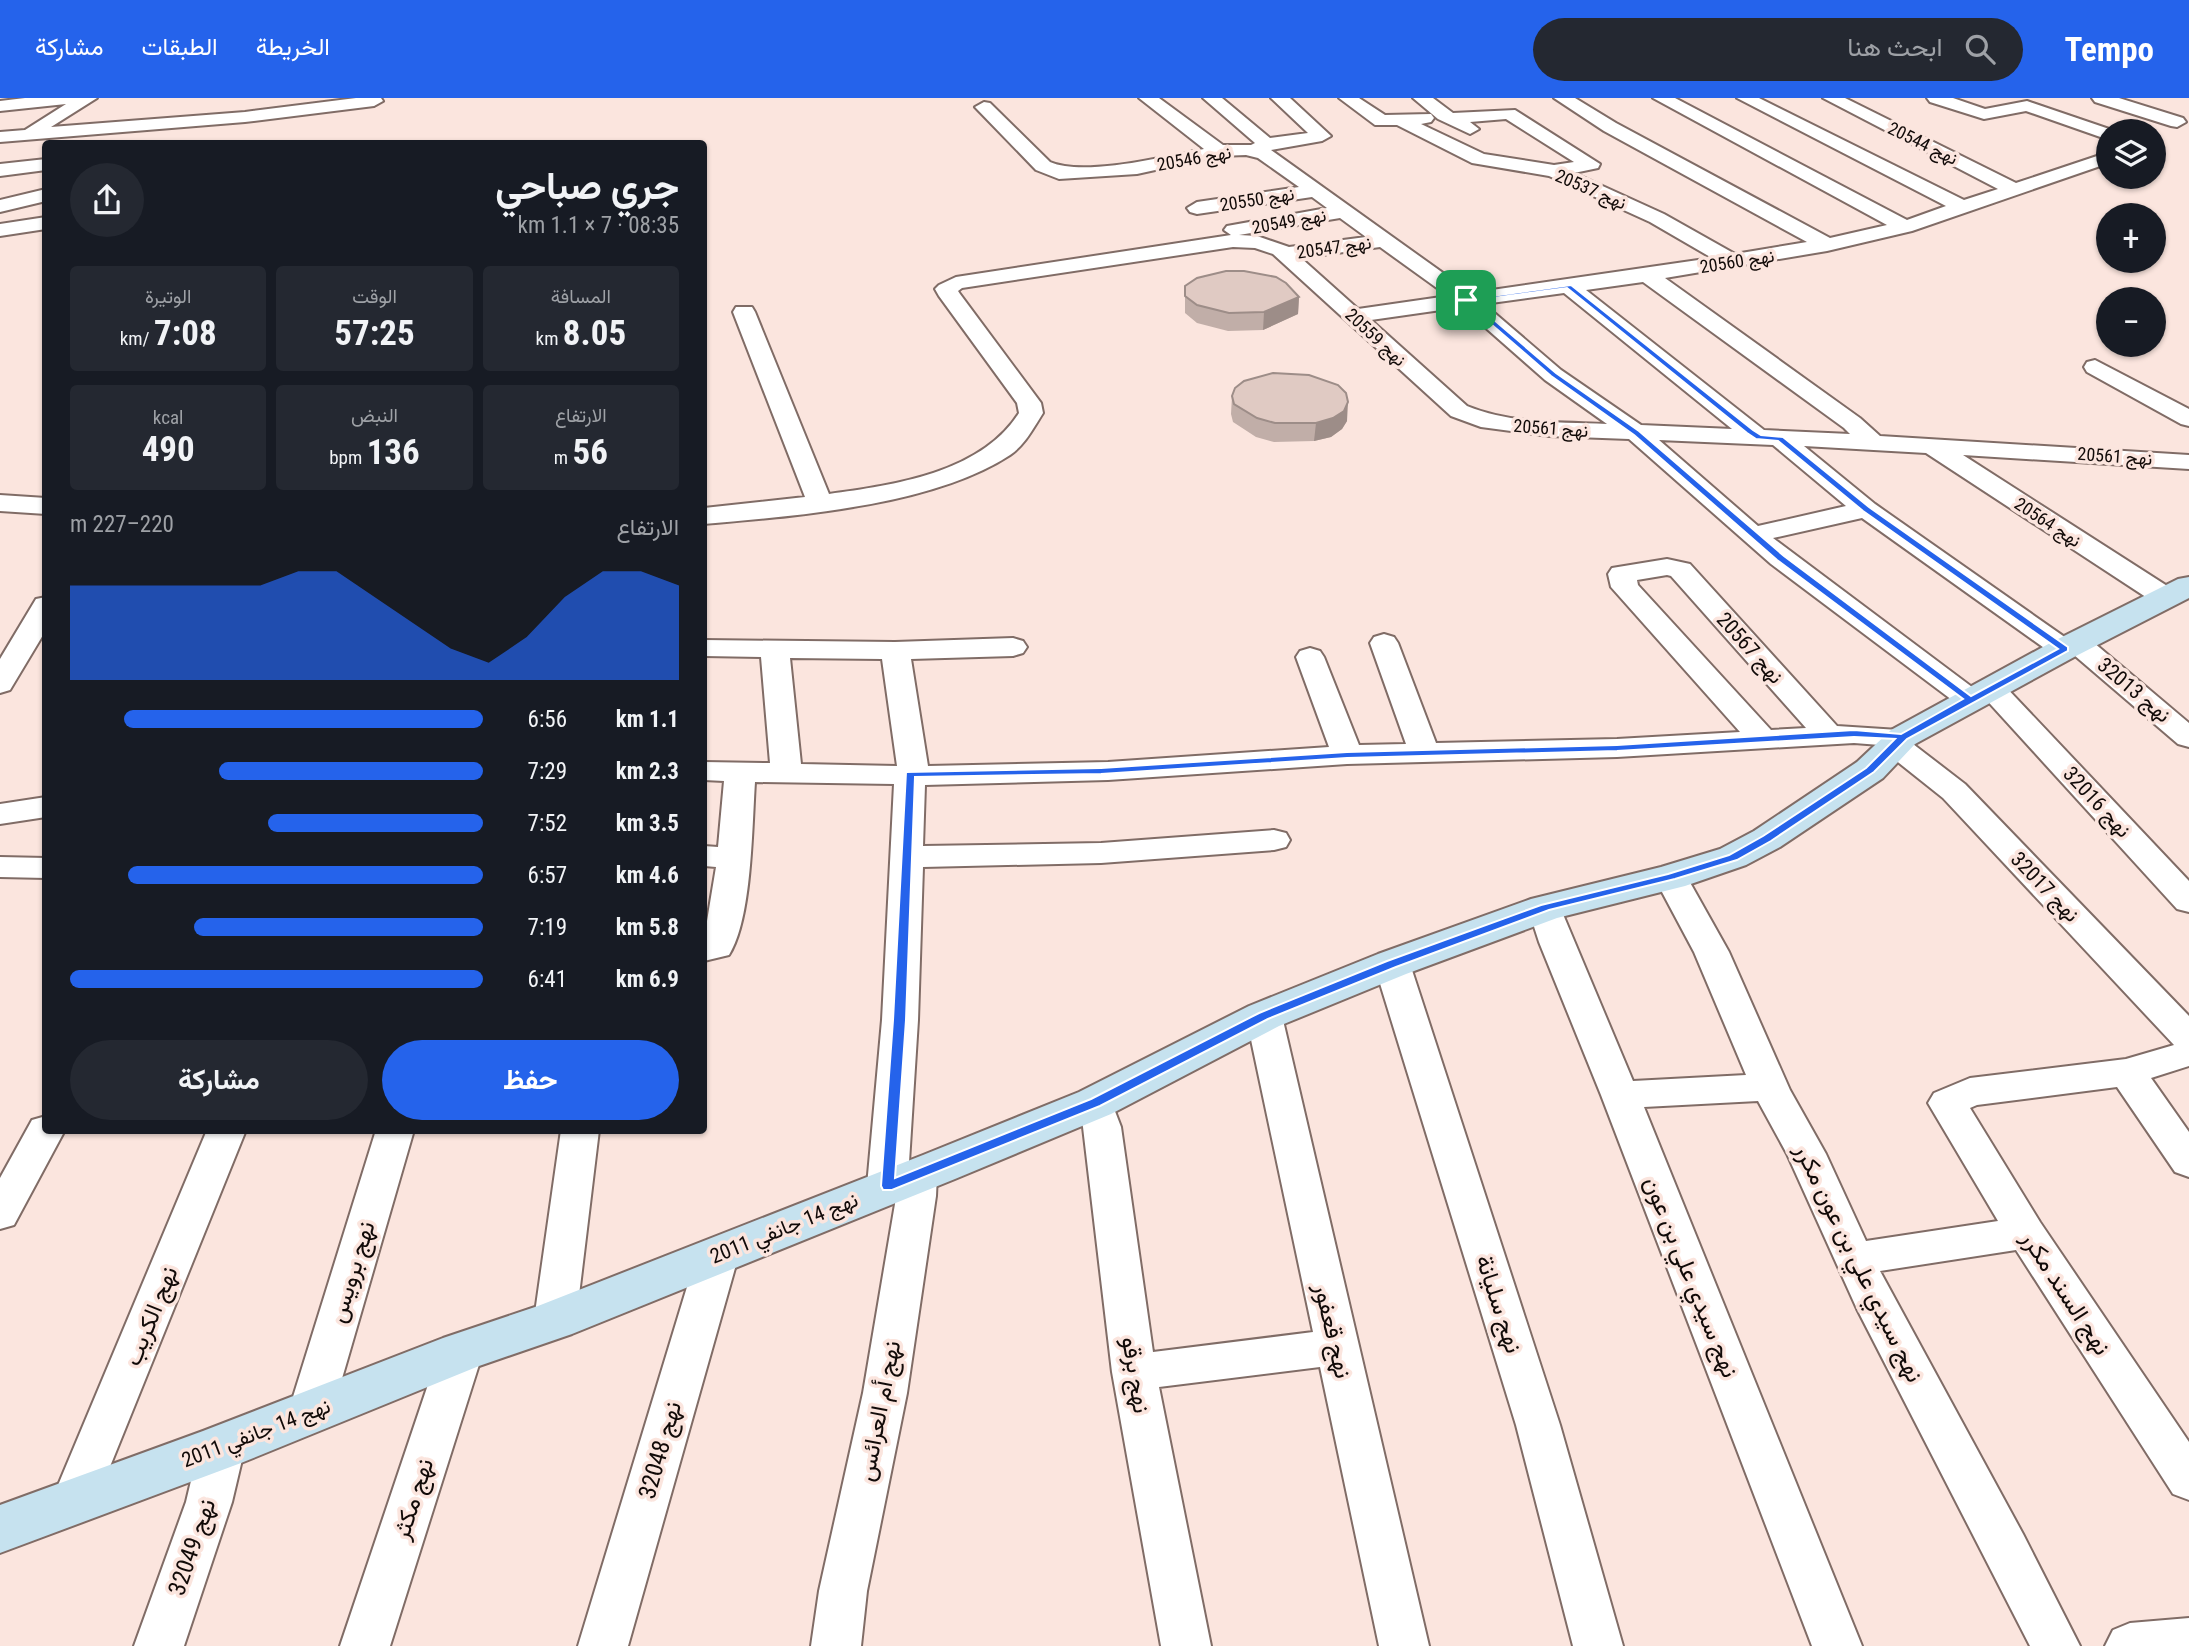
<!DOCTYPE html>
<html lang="ar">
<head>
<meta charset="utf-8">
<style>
	body { margin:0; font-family:"Roboto Condensed",Vazirmatn,sans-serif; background:#242831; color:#f1f3f6; direction:rtl; height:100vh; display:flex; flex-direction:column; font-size:26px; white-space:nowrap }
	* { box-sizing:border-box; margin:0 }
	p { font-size:23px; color:#9ea1a6 }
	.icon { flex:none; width:38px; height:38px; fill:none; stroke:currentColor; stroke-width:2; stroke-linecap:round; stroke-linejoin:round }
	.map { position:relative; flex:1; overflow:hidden; direction:ltr }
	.drawer { position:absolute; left:42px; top:42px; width:665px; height:994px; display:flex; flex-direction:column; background:#171b24; border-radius:7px; box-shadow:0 2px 5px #0004; direction:rtl }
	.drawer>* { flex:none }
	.tools { position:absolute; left:2096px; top:21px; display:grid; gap:14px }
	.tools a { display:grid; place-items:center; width:70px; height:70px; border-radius:50%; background:#171b24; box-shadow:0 2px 5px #0004; font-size:35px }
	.pin { position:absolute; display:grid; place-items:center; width:60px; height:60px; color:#fff; margin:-30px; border-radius:14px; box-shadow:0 4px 10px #0006 }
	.round { display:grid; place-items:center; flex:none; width:74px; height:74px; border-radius:37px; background:#242831 }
	.overview { display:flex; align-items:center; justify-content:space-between; height:119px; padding:0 28px }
	h1 { font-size:38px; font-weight:700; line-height:52px }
	.metrics { display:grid; grid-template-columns:repeat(3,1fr); gap:10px; height:119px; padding:7px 28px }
	.metrics div { display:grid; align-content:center; border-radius:7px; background:#242831; text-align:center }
	.metrics b { font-size:35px; font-weight:700 }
	.metrics small { font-size:19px; font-weight:400 }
	.metrics p { font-size:19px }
	.chart { height:196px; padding:14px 28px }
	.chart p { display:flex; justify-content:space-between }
	.chart svg { width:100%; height:126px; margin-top:7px; fill:#2563eb; opacity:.7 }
	.primary-button { display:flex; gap:14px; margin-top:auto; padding:14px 28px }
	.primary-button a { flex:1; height:80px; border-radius:42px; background:#2563eb; color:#fff; font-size:28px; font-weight:700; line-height:80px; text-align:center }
	.primary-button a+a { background:#242831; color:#f1f3f6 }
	ul { padding:0 28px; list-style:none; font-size:23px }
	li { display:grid; grid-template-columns:112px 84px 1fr; align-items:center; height:52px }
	li i { height:18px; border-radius:9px; background:#2563eb }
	header { display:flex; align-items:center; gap:42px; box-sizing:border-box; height:98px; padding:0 35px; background:#2563eb; color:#fff }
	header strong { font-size:33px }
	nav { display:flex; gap:38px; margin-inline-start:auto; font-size:24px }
	.search { width:490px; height:63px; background:#242831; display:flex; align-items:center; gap:18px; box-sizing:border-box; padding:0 24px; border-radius:38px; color:#9ea1a6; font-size:26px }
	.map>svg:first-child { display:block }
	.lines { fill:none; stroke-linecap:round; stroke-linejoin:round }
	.street-casing { stroke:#806c66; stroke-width:4 }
	.secondary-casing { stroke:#806c66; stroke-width:4 }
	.street { fill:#fff; fill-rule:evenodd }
	.secondary { fill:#c6e2ef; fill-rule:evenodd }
	.wall { fill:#c1aea8 }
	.shaded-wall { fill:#9d8d88 }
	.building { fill:#e0cac3; stroke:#9d8d88; stroke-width:2 }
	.route { fill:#2563eb; stroke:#fff; stroke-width:2; fill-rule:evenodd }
	.labels { text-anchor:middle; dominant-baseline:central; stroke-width:7; stroke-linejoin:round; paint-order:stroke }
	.far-street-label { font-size:18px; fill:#110a08; stroke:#fbe5de }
	.street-label { font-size:21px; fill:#110a08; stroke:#fbe5de }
	.near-street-label { font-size:24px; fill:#110a08; stroke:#fbe5de }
</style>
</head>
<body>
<header>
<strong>Tempo</strong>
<div class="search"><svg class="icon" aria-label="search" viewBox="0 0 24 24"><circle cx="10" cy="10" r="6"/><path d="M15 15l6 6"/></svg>ابحث هنا</div>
<nav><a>الخريطة</a><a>الطبقات</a><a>مشاركة</a></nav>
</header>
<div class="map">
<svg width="2189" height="1548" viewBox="0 0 2189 1548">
	<rect width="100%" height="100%" fill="#fbe5de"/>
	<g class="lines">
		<g class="street-casing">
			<path id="street" d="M25,0H97L51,29L245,14L356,0H381L383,3L374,8L245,24L0,44V34L25,32L66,6L0,13V3Z
				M1139,0H1159L1223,47H1251L1255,45L1203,0H1222L1270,40L1308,35L1271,0H1290L1331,38L1322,43L1271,52L1471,195L1712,160L1650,124L1549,78L1472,65L1397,27H1375L1339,0H1359L1385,17L1431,16L1434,20L1431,24L1421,26L1484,56L1554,67L1574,64L1506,21L1470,24L1479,31L1470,36L1438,21L1413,0H1433L1453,15L1515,12L1600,66L1598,70L1574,75L1664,116L1735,156L1807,144L1604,33L1554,0H1575L1616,25L1830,140L1887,127L1653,0H1675L1907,122L1946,108L1737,0H1759L1964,102L1998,91L1823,0H1845L2016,85L2109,54V65L1912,133L1827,153L1665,180L1860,320L1880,338L2189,357V371L1963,357L2175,493L2179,499L2175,505L2165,507L2155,505L1926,355L1804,348L1875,406L2066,540L2077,536L2087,539L2189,625V649L2178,646L2074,557L2064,560L2054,557L1862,420L1773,440L1980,595L1976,590L1981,584L1991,581L2001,584L2189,783V814L2177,811L1982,597L1985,602L1980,608L1970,611L1960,608L1771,466L1629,341L1549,338L1481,329L1451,318L1273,156L1255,150L1233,149L962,190L958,193L960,196L1041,305L1043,315C1034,329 1025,347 1010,357C932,408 795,418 704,426V410L805,399L733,214L736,209H752L755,214L829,396C894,387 981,375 1019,315L1017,305L939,198L935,191L939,187L956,179L1231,137L1224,132L1227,128L1327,110L1312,99L1197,116L1190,114L1187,110L1197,104L1299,89L1258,60L1246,57L1219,58L1137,76L1059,81L1036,72L975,9L984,4L990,5L1050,64C1084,79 1167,58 1204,51ZM1340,120L1366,139L1289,149L1257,138L1239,137ZM1380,149L1448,198L1358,211L1301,160ZM1643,184L1844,330L1850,336L1764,332L1586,192ZM1564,195L1732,331L1641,327L1561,272L1484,206ZM1462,209L1545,282L1607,326C1561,324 1511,326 1467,308L1371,222ZM1659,342L1773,347L1846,408L1758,428Z
				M1927,0H1953L1985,11L2027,3L2115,33H2109V42L2026,13L1984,21L1930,4Z
				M2092,0H2119L2183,20L2186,24L2177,29L2171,28L2095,4Z
				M46,61V72L0,78V66Z
				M46,91V103L0,114V102Z
				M46,119V131L0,138V126Z
				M2095,262L2189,311V328L2181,326L2087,274L2084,269L2087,264Z
				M0,397L46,400V416L0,413Z
				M1667,461L1690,466L1837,628L1914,633L1918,639L1913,646L1965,686L2189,918V968L2151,980L2189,1034V1079L2175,1074L2117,989L1977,1007L1970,1010L2040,1124L2189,1344V1402L2173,1396L2016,1152L1880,1173L2023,1436L2080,1548H2030L1857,1211L1787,1056L1758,1003L1644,1009L1862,1548H1812L1601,997L1539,844L1528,810L1533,802L1545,799L1557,802L1633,983L1746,977L1694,854L1654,779L1659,772L1671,768L1683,772L1729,854L1790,992L1826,1056L1866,1143L1998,1123L1928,1005L1934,995L1970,980L2126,961L2174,947L1943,700L1884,653L1880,647L1854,645L1617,659L1347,666L1108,682L925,687L923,748L1101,745L1274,732L1286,735L1290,742L1286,749L1274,752L1101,765L923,769L918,922L909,1064L917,1061L931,1066L937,1076L936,1098L907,1295L867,1493L861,1548H811L819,1493L863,1295L896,1100L887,1103L873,1099L867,1088L882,922L894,686L755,684C752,729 752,821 729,857L704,863V841L716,769L704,768V748L718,749L724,683L704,682V664L770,665L761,559L704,558V542L895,544L1013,540L1023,543L1027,549L1023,555L1013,558L911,561L928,668L1108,664L1329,649L1296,559L1300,553L1310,550L1320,553L1324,559L1359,647L1406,646L1370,545L1374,539L1384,536L1394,539L1398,545L1436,645L1617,641L1740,634L1611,489L1608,476L1612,470ZM1667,477L1671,478L1806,630L1771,632L1638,487L1637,482ZM790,560L882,561L897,668L801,666Z
				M46,499V532L10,592L0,595V561L36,501Z
				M46,699V719L0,726V706Z
				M0,759L46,760V780L0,779Z
				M1392,854L1404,858L1410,866L1560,1327L1623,1548H1573L1516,1327L1374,866L1380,858Z
				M1264,906L1277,909L1282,918L1429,1548H1379L1320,1269L1159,1289L1211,1548H1161L1112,1274L1083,1029L1076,1005L1082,995L1095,991L1108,995L1121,1029L1153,1254L1313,1234L1246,918L1251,909Z
				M46,1018V1032H65L14,1127L0,1131V1080L32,1022Z
				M207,1032H246L90,1418L74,1424L58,1418L51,1404Z
				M376,1032H414L332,1315L326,1328L310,1334L294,1328L288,1315Z
				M561,1032H599L576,1222L570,1234L555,1239L540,1234L534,1222Z
				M718,1140L733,1145L739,1156L628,1548H578L697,1156L703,1145Z
				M461,1236L476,1241L483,1254L390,1548H340L439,1254L446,1241Z
				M222,1330L238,1335L245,1349L232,1404L184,1548H134L186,1404L199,1349L206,1335Z
				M2189,1520V1548H2105L2113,1532L2130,1525Z"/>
		</g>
		<g class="secondary-casing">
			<path id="secondary" d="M2189,479V500L2076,558L1915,646L1883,680L1780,749L1746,767L1685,788L1557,820L1406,876L1279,928L1111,1016L955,1081L572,1236L479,1268L241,1365L0,1455V1407L203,1333L443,1240L538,1208L923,1057L1079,994L1249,908L1378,856L1531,801L1661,769L1720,751L1754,733L1857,664L1891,632L2052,544L2178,481Z"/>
		</g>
		<use href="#street" class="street"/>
		<use href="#secondary" class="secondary"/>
	</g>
	<path class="wall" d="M1185,188L1299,199L1298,216L1263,232L1228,233L1197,225L1185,215Z
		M1232,298L1347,323L1342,331L1331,339L1314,343L1274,344L1256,339L1233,324L1231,316Z"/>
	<path class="shaded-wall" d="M1299,199L1298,216L1263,232L1264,214Z
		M1348,304L1347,323L1342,331L1331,339L1314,343L1316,325Z"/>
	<path class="building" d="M1226,173H1244L1276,179L1286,185L1299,199L1264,214L1229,215L1197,207L1185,198V188L1197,180Z
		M1273,275L1309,277L1338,287L1346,295L1348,304L1344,313L1333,320L1316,325H1275L1257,320L1234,306L1232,298L1235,290L1244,283Z"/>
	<path class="route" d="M1571,187L1753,332L1761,337L1783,339L1869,409L2068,549V553L1907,641L1874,674L1771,743L1737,762L1675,781L1549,812L1396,869L1268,921L1100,1008L892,1092H883L881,1088L893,922L906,674L1101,670L1347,654L1617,647L1854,632L1901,636L1963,601L1777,462L1634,337L1551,278L1463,202ZM1567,190L1747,335L1756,341L1778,343L1863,413L2058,551L1971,598L1784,458L1639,333L1556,275L1472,203ZM1854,639L1895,641L1866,670L1763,738L1729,757L1668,776L1541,807L1387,863L1259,915L1091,1001L895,1080L906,922L915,679L1101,676L1347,660L1617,653Z"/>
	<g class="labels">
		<g class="far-street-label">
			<text transform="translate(1923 45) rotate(26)">نهج 20544</text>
			<text transform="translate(1194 60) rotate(-10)">نهج 20546</text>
			<text transform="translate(1591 91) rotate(23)">نهج 20537</text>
			<text transform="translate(1257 101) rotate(-9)">نهج 20550</text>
			<text transform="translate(1289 123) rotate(-10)">نهج 20549</text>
			<text transform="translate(1334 149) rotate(-8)">نهج 20547</text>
			<text transform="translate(1737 163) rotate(-9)">نهج 20560</text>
			<text transform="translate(1376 239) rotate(43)">نهج 20559</text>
			<text transform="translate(1551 330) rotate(4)">نهج 20561</text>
			<text transform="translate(2115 358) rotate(4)">نهج 20561</text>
			<text transform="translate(2048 424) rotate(33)">نهج 20564</text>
		</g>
		<g class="street-label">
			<text transform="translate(1750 550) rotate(48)">نهج 20567</text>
			<text transform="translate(2134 592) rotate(40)">نهج 32013</text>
			<text transform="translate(2097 704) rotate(47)">نهج 32016</text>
			<text transform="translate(2045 789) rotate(46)">نهج 32017</text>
			<text transform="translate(784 1130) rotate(-22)">نهج 14 جانفي 2011</text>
			<text transform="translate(256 1335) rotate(-21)">نهج 14 جانفي 2011</text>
		</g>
		<g class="near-street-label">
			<text transform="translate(1859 1165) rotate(64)">نهج سيدي علي بن عون مكرر</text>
			<text transform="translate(352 1174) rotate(-73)">نهج برويس</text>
			<text transform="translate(1691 1179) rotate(68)">نهج سيدي علي بن عون</text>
			<text transform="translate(2066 1195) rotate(57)">نهج السند مكرر</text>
			<text transform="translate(1499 1206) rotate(72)">نهج سليانة</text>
			<text transform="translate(151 1218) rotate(-68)">نهج الكريب</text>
			<text transform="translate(1333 1233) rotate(77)">نهج قعفور</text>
			<text transform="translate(1136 1277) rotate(81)">نهج برقو</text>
			<text transform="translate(879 1313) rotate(-79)">نهج أم العرائس</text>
			<text transform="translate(660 1352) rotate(-74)">نهج 32048</text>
			<text transform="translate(413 1401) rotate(-72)">نهج مكثر</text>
			<text transform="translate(192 1449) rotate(-71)">نهج 32049</text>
		</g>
	</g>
</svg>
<div class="tools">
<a><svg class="icon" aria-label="layers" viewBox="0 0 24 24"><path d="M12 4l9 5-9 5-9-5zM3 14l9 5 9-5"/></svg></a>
<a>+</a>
<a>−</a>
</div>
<div class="pin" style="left:1466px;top:202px;background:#1e9e55"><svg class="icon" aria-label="arrive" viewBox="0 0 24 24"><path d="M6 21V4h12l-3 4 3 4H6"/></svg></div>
<section class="drawer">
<div class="overview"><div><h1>جري صباحي</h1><p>08:35 · 7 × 1.1 km</p></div><a class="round"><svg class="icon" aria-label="share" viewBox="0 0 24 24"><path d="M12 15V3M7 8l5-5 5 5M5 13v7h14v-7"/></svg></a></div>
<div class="metrics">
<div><p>المسافة</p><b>8.05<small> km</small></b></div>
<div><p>الوقت</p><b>57:25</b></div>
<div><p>الوتيرة</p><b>7:08<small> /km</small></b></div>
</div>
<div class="metrics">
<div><p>الارتفاع</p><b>56<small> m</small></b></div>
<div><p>النبض</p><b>136<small> bpm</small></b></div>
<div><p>kcal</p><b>490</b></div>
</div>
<div class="chart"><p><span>الارتفاع</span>220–227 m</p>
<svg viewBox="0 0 160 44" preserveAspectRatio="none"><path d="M0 44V11L10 11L20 11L30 11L40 11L50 11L60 6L70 6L80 15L90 24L100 33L110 38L120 29L130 15L140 6L150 6L160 11V44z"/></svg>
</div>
<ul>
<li><b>1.1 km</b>6:56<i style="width:87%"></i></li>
<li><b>2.3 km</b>7:29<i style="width:64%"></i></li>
<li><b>3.5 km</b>7:52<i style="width:52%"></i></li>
<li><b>4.6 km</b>6:57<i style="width:86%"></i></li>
<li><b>5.8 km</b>7:19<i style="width:70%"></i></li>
<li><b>6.9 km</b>6:41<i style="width:100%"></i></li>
</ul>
<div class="primary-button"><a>حفظ</a><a>مشاركة</a></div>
</section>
</div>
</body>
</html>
